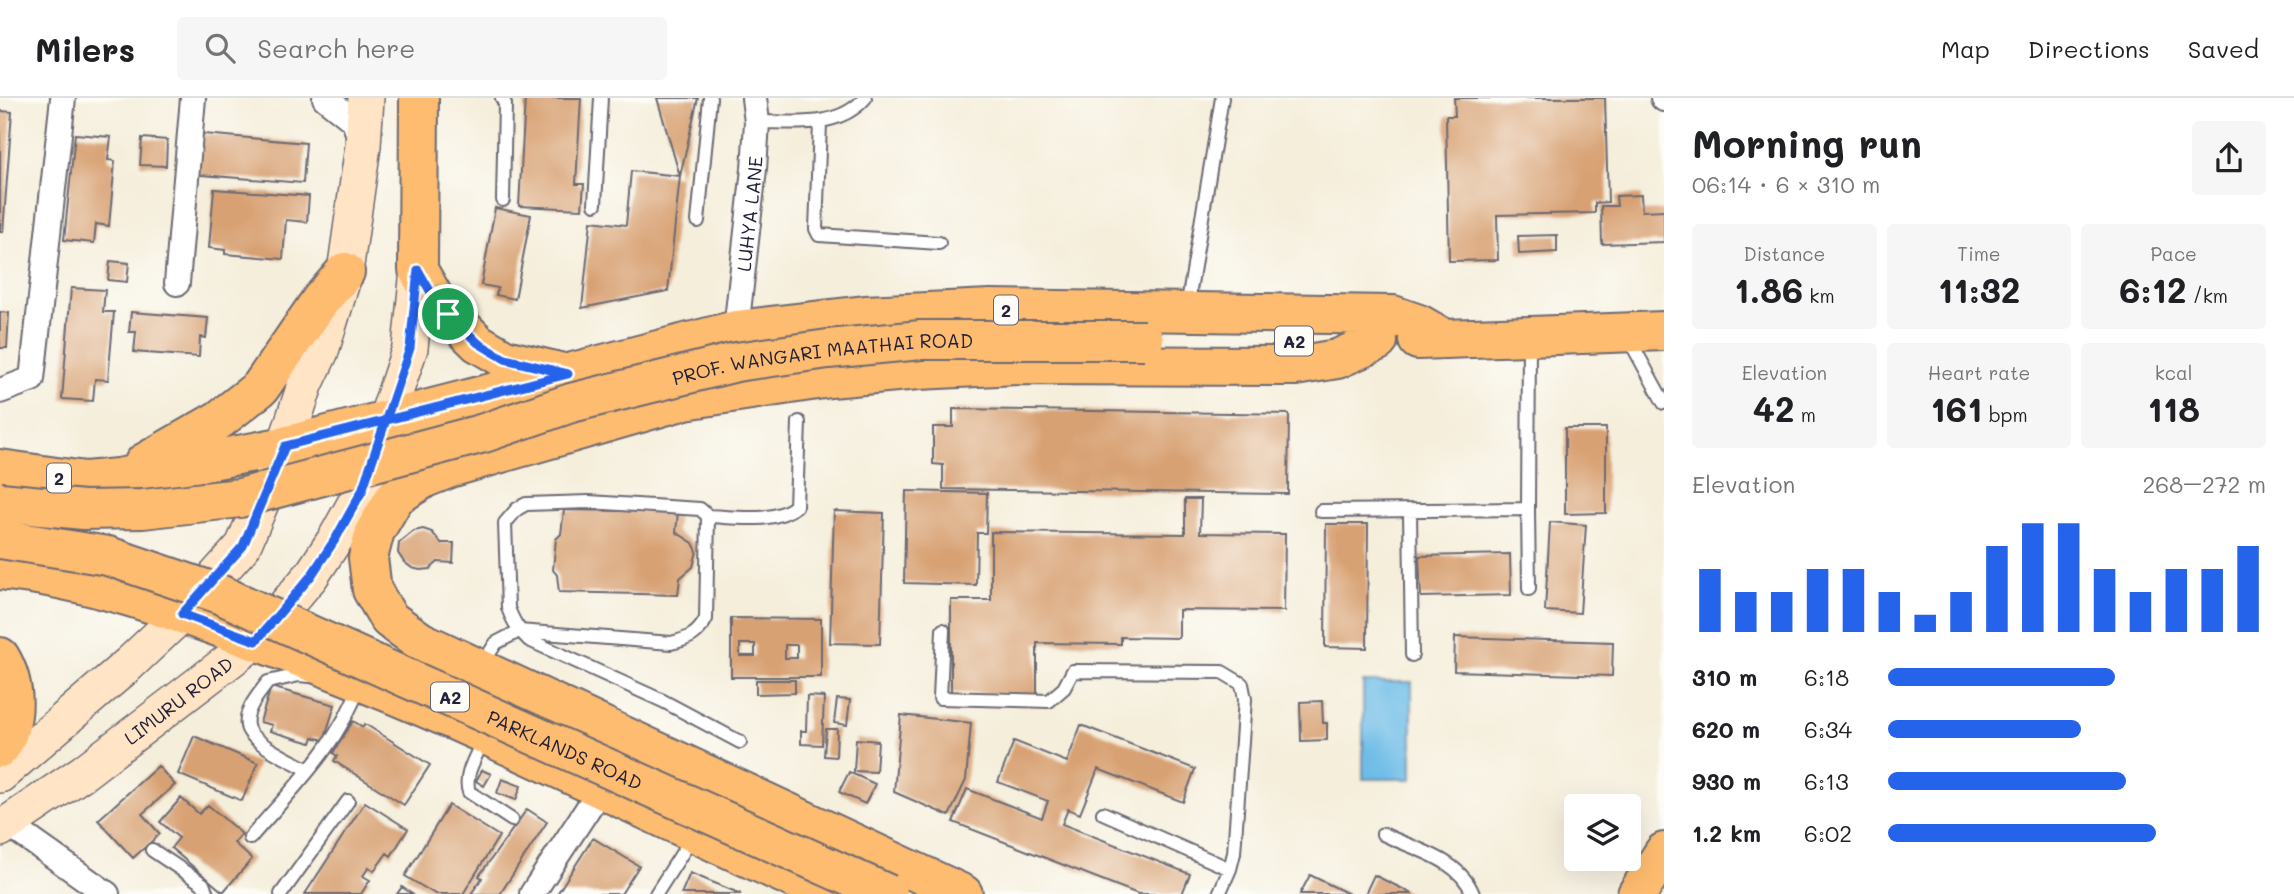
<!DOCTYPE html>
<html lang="en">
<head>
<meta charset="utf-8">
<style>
	body { margin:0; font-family:Mali,sans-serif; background:#f6f6f6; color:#202124; height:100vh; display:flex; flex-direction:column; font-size:26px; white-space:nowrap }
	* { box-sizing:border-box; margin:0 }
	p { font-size:23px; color:#757577 }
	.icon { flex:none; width:38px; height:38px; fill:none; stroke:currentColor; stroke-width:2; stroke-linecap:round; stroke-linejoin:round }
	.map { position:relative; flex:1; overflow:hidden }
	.details { display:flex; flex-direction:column; background:#fff; width:630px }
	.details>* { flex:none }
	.controls { position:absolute; left:1564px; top:696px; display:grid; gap:14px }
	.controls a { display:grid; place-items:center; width:77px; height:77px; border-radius:7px; background:#fff; box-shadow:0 7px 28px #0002; font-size:35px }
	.pin { position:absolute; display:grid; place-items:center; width:60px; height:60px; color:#fff; margin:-30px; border:4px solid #fff; border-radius:50%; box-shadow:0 2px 7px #0007 }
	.round { display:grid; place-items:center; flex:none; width:74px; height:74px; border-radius:7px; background:#f6f6f6 }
	.summary { display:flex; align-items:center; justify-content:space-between; height:119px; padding:0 28px }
	h1 { font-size:38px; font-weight:700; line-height:52px }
	.figures { display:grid; grid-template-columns:repeat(3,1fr); gap:10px; height:119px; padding:7px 28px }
	.figures div { display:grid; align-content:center; border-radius:7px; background:#f6f6f6; text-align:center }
	.figures b { font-size:35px; font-weight:700 }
	.figures small { font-size:19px; font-weight:400 }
	.figures p { font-size:19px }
	.chart { height:196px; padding:14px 28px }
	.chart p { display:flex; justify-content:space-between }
	.chart svg { width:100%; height:126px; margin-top:7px; stroke:#2563eb; stroke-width:6 }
	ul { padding:0 28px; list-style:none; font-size:23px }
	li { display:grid; grid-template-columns:112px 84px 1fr; align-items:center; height:52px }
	li i { height:18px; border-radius:9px; background:#2563eb }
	header { display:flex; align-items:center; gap:42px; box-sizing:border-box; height:98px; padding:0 35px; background:#fff; border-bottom:2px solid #e0e0e0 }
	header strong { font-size:33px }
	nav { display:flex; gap:38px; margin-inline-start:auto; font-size:24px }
	.search { width:490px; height:63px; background:#f6f6f6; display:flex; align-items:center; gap:18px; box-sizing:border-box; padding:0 24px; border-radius:7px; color:#757577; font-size:26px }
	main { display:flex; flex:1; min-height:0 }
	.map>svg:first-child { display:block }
	.water { fill:#6cbce7; stroke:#476f91; stroke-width:2 }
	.building { fill:#d8a173; fill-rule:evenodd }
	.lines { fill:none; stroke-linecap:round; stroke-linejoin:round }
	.service-casing { stroke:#6c6973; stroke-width:16 }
	.minor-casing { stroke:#6c6973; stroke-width:28 }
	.secondary-casing { stroke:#6c6973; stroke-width:38 }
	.primary-casing { stroke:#6c6973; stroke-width:42 }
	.service { stroke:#fff; stroke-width:12 }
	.minor { stroke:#fff; stroke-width:24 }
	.secondary { stroke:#ffe4c6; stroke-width:35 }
	.primary { stroke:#febc70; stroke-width:38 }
	.primary-bridge-casing { stroke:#6c6973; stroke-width:42; stroke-linecap:butt }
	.primary-bridge { stroke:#febc70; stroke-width:38 }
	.route-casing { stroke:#fff; stroke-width:14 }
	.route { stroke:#2563eb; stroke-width:9 }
	.labels { text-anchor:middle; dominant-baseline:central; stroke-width:7; stroke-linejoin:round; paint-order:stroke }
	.shield { fill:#fdfcf7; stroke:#646373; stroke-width:2 }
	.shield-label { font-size:18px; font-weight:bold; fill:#22223b }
	.street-label { font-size:19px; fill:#22223b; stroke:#fdfcf7 }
</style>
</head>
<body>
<header>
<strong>Milers</strong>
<div class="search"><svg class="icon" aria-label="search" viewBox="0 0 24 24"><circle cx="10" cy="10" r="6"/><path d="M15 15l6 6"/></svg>Search here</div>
<nav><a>Map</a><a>Directions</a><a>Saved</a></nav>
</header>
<main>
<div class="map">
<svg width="1664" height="796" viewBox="0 0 1664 796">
	<rect width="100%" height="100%" fill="#fdfcf7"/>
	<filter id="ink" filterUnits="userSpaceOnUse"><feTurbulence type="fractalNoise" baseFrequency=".0143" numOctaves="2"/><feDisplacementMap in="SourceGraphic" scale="14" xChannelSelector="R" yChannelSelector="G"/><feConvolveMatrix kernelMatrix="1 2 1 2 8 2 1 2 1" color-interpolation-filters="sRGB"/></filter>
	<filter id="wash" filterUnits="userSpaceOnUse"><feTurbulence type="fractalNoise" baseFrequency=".00686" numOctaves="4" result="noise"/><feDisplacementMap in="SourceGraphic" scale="28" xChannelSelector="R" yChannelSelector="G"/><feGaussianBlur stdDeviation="1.57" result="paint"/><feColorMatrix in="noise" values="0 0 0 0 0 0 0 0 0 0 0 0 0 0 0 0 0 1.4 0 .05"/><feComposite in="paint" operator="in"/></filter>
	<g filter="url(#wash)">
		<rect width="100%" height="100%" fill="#f5eedb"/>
		<path class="water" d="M1363,584H1412V681H1363Z"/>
		<g id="blocks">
			<path class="building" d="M525,0H581L576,86H584L582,111L519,108Z
				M657,0H698L680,78Z
				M1454,0H1605L1608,104L1595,105V115L1497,117L1498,162L1449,163L1446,18H1455Z
				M0,13L12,14L3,134H0Z
				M192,35L306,45L303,85L189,76Z
				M75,36L111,39L108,62L115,63L109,128L96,126L94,145L64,142Z
				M142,40L167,42L166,68L140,67Z
				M631,73L680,78L668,193L582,210L591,123L626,127Z
				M214,91L309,98L307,124L286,122L283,161L225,156V152L209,150Z
				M1641,97L1642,113L1664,112V144L1602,146L1601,108H1617L1616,98Z
				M495,110L531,117L515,201L496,197L498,190L481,187Z
				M1557,137V154L1519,156L1518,138Z
				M110,163L129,165L127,184L108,182Z
				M71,190L105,192L103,214H114L108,282L95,281L93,303L62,301Z
				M0,214L9,215L7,250H0Z
				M131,214L208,220L206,240L200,239L199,259L134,254L136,234H129Z
				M953,311L1289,316L1288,396L943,391V367L933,366V329H953Z
				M1565,330H1606V415L1565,416Z
				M906,393L987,395L986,435H977L976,487L904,485Z
				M1185,401H1201L1200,435L1285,436L1284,513L1179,512V540L1121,539V546L1037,545V596L951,595V502H991V434L1185,436Z
				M564,412L678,414L676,434L693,445L697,453L693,469L680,480L678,497L559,494L557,477L553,472L556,441L561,436Z
				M834,413L884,415L880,546L830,545Z
				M1550,424L1586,427L1580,515L1545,513Z
				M1326,426H1368L1367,550L1325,549Z
				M423,431L432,434L441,445H454L453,465L438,464L430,471L420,472L412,470L404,464L398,455L399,445L414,433Z
				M1510,456L1511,497L1421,499L1419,458Z
				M731,520L821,521V579H731ZM740,546H755V558H740ZM785,547H797V560H785Z
				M1455,539L1613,544L1612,578L1454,573Z
				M756,582H795V595L756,596Z
				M271,589L335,607L324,642L313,639L311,645L270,633L272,627L260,624Z
				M807,598L824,599L822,647L801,646V633H806Z
				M837,601L850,602L847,627L834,625Z
				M1322,603L1323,625H1327V642L1301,643L1300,604Z
				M901,617L971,625L966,682L949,718L894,694Z
				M353,623L363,629L365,626L430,667L404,707L334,663L337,658L333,655Z
				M1081,627L1195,671L1183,704L1098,671L1080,716L1068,711L1062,726L1190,776L1182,796H1138L953,724L967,691L1042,720L1048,703L998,684L1014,643L1067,664Z
				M826,631H837L836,659L824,658Z
				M194,638L258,665L242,703L178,676Z
				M856,641L878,643L876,674L854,673Z
				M158,668L175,687L142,716L160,736L133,760L98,722Z
				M482,672L491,676L484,688L476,683Z
				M849,674L875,686L865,706L839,694Z
				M502,681L521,688L516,702L497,695Z
				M181,700L199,716L208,707L242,736L234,745L252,761L223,794L171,750L179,740L160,724Z
				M365,704L408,731L391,758L387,755L374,773L369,769L363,778L370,782L361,796H305Z
				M449,707L499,738L463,796H435L405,778Z
				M527,711L547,724L500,796H471L482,780L479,778Z
				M593,740L639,768L621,796H557Z
				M690,775L741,796H681Z
				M1310,777L1349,796H1300Z
				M1374,777L1413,796H1365Z
				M402,789L412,796H397Z"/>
		</g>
	</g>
	<g filter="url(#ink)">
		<use href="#blocks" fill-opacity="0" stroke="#6c6973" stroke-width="2"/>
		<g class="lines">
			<g class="service-casing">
				<path id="service" d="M502,0L505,6L503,102
					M757,24C795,24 838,31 865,0
					M820,25L816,131L819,137L939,145
					M595,106L601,0
					M698,123L710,0
					M1187,210L1222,0
					M1629,241L1664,305
					M1528,411L1529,491
					M1321,413L1528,411L1529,243
					M1410,413L1412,557
					M708,418C736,419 774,426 796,408L799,324
					M943,532L940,600L1049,603L1064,590L1073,573L1222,574L1242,586L1245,601L1234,755L1230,771L1219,796
					M481,568L496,545L519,533L671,545C689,541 698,536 706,521L708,418L700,411L589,404L526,406L517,411L505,425L508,510C513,523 518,532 529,542L663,603L740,644
					M484,640C477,657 463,677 469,694L512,722
					M309,672C294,664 249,644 247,628C244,612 259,596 268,584L299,577L310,578
					M1103,715L1230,771
					M1383,736C1415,752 1459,760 1473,796
					M250,740C291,692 339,647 360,586
					M152,752L203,786L207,796
					M281,796L348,703
					M656,796L693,738"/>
			</g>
			<g class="minor-casing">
				<g id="minor">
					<path d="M325,0L354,23L361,44"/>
					<path d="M1663,0L1664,1"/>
					<path d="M177,185L193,0"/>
					<path id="s1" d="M736,232L754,71L757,24L754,0"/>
					<path d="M0,293L32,281L63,0"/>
					<path d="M8,726L107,796"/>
					<path d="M532,796L600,692"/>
				</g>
			</g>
			<g class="secondary-casing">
				<g id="secondary">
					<path d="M0,677L129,566L182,516L243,448L285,348L305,287L321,253L345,174L363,48L366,0"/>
					<path id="s2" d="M0,731L84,674L255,543L311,478L336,440L362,393L410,250L418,172"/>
				</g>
			</g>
			<g class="primary-casing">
				<path id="primary" d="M419,0L418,172L437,205L478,245L505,261L563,275
					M1418,242L1664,233
					M144,365L219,322L260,290L320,203L345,174
					M0,371L85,383L118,380L285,348L736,232L865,217L990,211L1393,217L1419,226L1445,241
					M0,472C92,481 178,514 264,546C345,576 425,608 503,645C612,695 719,748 829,796
					M0,559C17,587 17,623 0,650
					M963,796L420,543L389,521L372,492L368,460L375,433L395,399L425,380L453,369L685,302L830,280L919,272L1017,267L1295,268L1337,261L1378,243
					M1637,796L1664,754"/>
			</g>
			<use href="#service" class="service"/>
			<use href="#minor" class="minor"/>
			<use href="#secondary" class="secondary"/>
			<use href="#primary" class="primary"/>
			<g class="primary-bridge-casing">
				<g id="primary-bridge">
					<path id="s3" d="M0,404L84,412L143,411L240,400L484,335L571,305L736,264L828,251L921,242H1144"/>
					<path id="s4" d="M0,441L108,458L217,495L888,796"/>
				</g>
			</g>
			<use href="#primary-bridge" class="primary-bridge"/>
		</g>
	</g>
	<g class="lines" filter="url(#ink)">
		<g class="route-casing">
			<path id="route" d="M448,216L437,205L418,172L410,250L362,393L336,440L311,478L256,543L182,516L243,448L285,348C380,324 474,300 568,276L505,261L478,245L448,216"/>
		</g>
		<use href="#route" class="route"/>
	</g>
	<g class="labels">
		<g class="shield">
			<rect x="994" y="197.5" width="24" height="29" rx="5"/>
			<rect x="1275" y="228.5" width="38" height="29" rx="5"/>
			<rect x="47" y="365.5" width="24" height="29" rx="5"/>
			<rect x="431" y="584.5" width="38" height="29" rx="5"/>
		</g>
		<g class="shield-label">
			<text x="1006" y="212">2</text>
			<text x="1294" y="243">A2</text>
			<text x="59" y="380">2</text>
			<text x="450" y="599">A2</text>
		</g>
		<g class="street-label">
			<text stroke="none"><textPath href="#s1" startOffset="117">LUHYA LANE</textPath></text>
			<text stroke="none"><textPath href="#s3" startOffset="842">PROF. WANGARI MAATHAI ROAD</textPath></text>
			<text stroke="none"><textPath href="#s2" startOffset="220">LIMURU ROAD</textPath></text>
			<text stroke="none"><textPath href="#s4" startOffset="606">PARKLANDS ROAD</textPath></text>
		</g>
	</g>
</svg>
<div class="controls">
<a><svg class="icon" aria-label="layers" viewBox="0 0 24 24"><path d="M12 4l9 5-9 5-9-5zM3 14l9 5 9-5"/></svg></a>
</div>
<div class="pin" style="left:448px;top:216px;background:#1e9e55"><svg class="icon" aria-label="arrive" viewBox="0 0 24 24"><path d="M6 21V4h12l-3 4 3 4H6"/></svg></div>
</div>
<section class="details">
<div class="summary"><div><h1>Morning run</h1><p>06:14 · 6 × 310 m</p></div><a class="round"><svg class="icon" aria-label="share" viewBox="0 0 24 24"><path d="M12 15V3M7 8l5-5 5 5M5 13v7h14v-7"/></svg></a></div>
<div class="figures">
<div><p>Distance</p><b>1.86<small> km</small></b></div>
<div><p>Time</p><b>11:32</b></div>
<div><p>Pace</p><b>6:12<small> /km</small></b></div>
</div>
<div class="figures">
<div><p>Elevation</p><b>42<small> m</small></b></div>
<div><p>Heart rate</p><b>161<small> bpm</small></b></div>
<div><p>kcal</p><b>118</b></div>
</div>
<div class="chart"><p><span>Elevation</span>268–272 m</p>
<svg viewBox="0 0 160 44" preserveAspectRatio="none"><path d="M5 44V22M15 44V30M25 44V30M35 44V22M45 44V22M55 44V30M65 44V38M75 44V30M85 44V14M95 44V6M105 44V6M115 44V22M125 44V30M135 44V22M145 44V22M155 44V14"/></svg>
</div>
<ul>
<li><b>310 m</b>6:18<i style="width:60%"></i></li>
<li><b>620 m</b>6:34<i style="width:51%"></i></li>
<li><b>930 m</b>6:13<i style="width:63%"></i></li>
<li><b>1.2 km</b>6:02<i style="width:71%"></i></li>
</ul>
</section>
</main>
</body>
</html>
